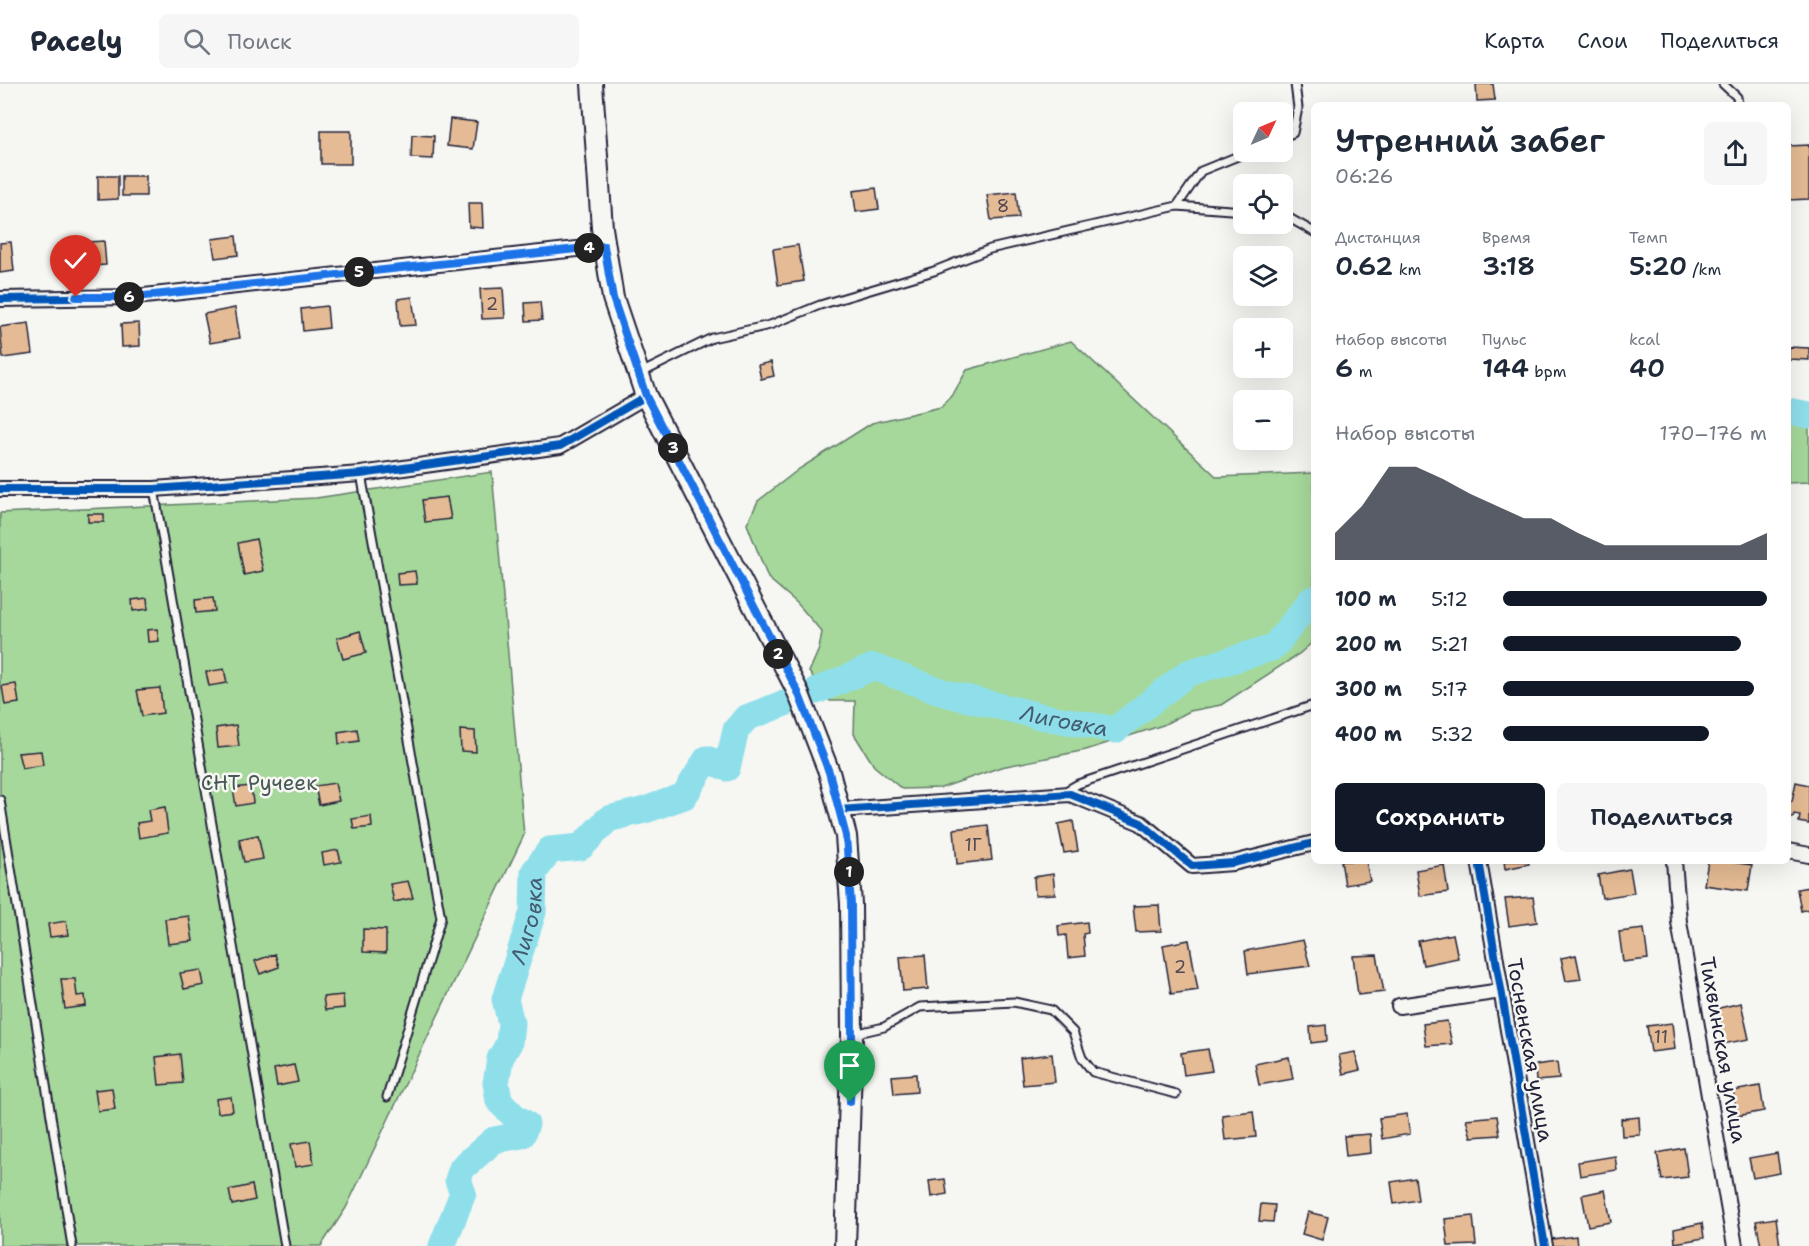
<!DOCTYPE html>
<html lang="ru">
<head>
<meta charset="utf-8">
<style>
	body { margin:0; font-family:"Shantell Sans",sans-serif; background:#f6f6f7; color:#1f2937; height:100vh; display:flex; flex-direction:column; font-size:22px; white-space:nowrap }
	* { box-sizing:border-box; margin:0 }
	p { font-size:20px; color:#747a83 }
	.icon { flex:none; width:33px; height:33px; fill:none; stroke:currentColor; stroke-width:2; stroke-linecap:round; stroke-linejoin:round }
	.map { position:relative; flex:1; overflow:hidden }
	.drawer { position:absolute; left:1311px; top:18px; width:480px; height:762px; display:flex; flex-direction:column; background:#fff; border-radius:9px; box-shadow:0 6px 24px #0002 }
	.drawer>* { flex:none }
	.needle { width:39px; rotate:46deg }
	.buttons { position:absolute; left:1233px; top:18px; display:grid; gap:12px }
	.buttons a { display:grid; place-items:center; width:60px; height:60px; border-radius:9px; background:#fff; box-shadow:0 6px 24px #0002; font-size:30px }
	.pin { position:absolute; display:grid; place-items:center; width:51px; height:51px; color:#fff; margin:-62px -26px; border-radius:50% 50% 50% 0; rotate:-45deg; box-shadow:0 0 6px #0007 }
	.pin .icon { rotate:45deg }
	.km { position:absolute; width:30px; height:30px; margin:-15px; border-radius:50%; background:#222; color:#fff; font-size:16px; line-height:30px; text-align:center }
	.round { display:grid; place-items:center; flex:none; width:63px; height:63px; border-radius:9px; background:#f6f6f7 }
	.headline { display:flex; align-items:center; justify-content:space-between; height:102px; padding:0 24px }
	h1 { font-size:33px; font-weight:600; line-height:45px }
	.metrics { display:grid; grid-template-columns:repeat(3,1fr); gap:9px; height:102px; padding:6px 24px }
	.metrics div { display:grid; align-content:center }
	.metrics b { font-size:26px; font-weight:600 }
	.metrics small { font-size:16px; font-weight:400 }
	.metrics p { font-size:16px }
	.chart { height:168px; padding:12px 24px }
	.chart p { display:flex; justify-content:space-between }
	.chart svg { width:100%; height:108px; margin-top:6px; fill:#111827; opacity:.7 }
	.button { display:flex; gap:12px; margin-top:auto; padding:12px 24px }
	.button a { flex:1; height:69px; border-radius:9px; background:#111827; color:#fff; font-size:24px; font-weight:600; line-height:69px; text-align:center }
	.button a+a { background:#f6f6f7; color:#1f2937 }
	ul { padding:0 24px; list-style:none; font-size:20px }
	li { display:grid; grid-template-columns:96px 72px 1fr; align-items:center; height:45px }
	li i { height:15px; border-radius:8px; background:#111827 }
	header { display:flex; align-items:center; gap:36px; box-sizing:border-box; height:84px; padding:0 30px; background:#fff; border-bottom:2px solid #e0e1e3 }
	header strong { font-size:28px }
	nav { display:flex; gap:33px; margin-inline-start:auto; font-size:21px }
	.search { width:420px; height:54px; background:#f6f6f7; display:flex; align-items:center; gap:15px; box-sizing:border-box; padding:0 21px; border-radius:9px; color:#747a83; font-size:22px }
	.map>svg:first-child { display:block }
	.green { fill:#a5d89a; stroke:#647d6a; stroke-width:1.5 }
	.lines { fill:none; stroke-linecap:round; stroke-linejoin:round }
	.river { stroke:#8fdfeb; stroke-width:27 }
	.building { fill:#e4bb94; stroke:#22223b; stroke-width:1.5 }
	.lane-casing { stroke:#22223b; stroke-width:11 }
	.street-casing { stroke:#22223b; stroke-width:18 }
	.secondary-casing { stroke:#22223b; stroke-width:24 }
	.lane { stroke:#f6f6f2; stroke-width:7 }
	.street { stroke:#f6f6f2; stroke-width:14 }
	.secondary { stroke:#f6f6f2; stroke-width:20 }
	.cycleway-casing { stroke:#f6f6f2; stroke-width:11 }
	.cycleway { stroke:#0057b8; stroke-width:8 }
	.route-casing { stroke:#fff; stroke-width:12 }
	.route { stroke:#1a73e8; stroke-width:8 }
	.labels { text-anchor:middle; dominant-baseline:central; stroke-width:5; stroke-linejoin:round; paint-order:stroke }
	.number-label { font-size:18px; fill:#524851 }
	.park-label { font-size:21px; fill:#495958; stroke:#f6f6f2 }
	.street-label { font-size:21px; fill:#22223b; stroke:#f6f6f2 }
	.water-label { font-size:22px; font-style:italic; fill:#435b70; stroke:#f6f6f2 }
</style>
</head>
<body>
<header>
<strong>Pacely</strong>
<div class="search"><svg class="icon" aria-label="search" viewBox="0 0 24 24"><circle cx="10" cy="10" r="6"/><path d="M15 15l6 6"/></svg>Поиск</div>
<nav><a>Карта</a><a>Слои</a><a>Поделиться</a></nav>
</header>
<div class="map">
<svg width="1809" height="1162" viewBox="0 0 1809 1162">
	<rect width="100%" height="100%" fill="#f6f6f2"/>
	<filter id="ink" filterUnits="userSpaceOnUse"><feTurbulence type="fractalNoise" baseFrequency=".0167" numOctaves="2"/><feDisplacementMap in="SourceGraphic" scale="12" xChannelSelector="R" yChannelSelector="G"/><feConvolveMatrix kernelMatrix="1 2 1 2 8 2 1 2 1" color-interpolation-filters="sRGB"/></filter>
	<g filter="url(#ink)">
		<path class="green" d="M1071,257L1217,393L1314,389V557L1299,570L1221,621L1190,627L1163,641L1086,666L1001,683L941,704L902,705L874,682L854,650L855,617H830L809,588L819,565L822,548L797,519L768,494L747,440L758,417L799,385L872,339L941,323L952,312L967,286Z
			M1788,327L1809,330V398L1788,399Z
			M492,388L524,751L346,1124L321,1162H0V429L316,414Z"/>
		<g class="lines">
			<g class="river">
				<path d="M1788,327L1809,331"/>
				<path id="s1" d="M816,607L873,583L948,610L1040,632L1115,646L1188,589L1274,563L1311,516L1314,515"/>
				<path id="s2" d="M442,1162L463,1109L458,1096L462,1084L494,1056L522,1051L526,1040L515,1033L499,1017L496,999L500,975L509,959L511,939L505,915L533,828L534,788L550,766L581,763L608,735L645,726L684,712L707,675L727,684L736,646L746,634L785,619"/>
			</g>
		</g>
		<path class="building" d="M1476,0H1493L1495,16L1477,17Z
			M450,35L477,38L473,65L447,62Z
			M321,47H351V80H321Z
			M412,51L434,52L433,75L411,74Z
			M1809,61V115L1788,116V62Z
			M98,92H118V115L98,116Z
			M122,92H146V112H122Z
			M876,104L879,125L856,128L853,107Z
			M1016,108L1019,134L991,136L987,111Z
			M468,119H482L483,144L469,143Z
			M236,152L238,171L215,174L212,155Z
			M104,157L106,181L90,182L88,158Z
			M11,158L14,187L0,189V159Z
			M798,161L804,197L778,201L773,165Z
			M503,204L505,234L482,235L480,205Z
			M412,213L416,241L400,242L398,215Z
			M540,218L542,236L526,237L525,219Z
			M327,222L329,244L303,247L301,225Z
			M235,224L240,254L210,259L204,230Z
			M29,239L33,270L3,274L0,243Z
			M139,239L140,262L122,263L121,240Z
			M1788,263L1809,264V276L1788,275Z
			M771,278L774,292L761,295L758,281Z
			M447,413L451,435L425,438L422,416Z
			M88,430H104V438H88Z
			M256,455L263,487L244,491L238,459Z
			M415,487L417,500L398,501L397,489Z
			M147,514L148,525L133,527L132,516Z
			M213,514L215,527L196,529L195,516Z
			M157,545L159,557L148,558L147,546Z
			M360,547L366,569L343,575L337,554Z
			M224,585L227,599L209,602L206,588Z
			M16,600L19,619L5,621L2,602Z
			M160,604L163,629L142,632L137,606Z
			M236,641L239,662L218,664L216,644Z
			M357,645L359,657L339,660L338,648Z
			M460,646L475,647L476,668L461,667Z
			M41,667L43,681L22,684L18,669Z
			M1796,698L1809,701V740L1799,738L1800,731L1794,730L1793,733H1788V717H1792Z
			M335,699L339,717L319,721L315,702Z
			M251,702L253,719L236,722L233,704Z
			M165,723L168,749L139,754L137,739L150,737L148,726Z
			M371,732L372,743L354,745L352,735Z
			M1073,737L1078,767L1064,769L1058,740Z
			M988,741L992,776L957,780L954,745Z
			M258,751L263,775L244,778L239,755Z
			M338,766L341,778L324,781L322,769Z
			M1341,777H1366L1370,797L1345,801Z
			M1504,777H1528L1529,780L1505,785Z
			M1708,777H1724L1752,781L1748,807L1704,801Z
			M1444,781L1448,808L1420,812L1416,786Z
			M1630,785L1634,809L1602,814L1598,791Z
			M1053,790L1055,810L1035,811L1034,793Z
			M408,797L413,814L394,818L390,800Z
			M1809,803V825L1801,827L1797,805Z
			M1533,813L1537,838L1509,842L1505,815Z
			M1159,821L1161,847L1136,848L1133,822Z
			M189,832L193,857L168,860L165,835Z
			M66,837L68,851L50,853L48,840Z
			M1087,838L1088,849L1083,850L1085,872L1068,874L1066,851L1059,852L1058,842Z
			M363,845L386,846V869L363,868Z
			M1644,845L1648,875L1623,878L1619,848Z
			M1453,850L1458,874L1423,881L1418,857Z
			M1189,856L1198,906L1171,910L1163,861Z
			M1303,856L1310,882L1248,890L1245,867Z
			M275,870L279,883L260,890L255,877Z
			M925,871L928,905L903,907L900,873Z
			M1377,871L1384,908L1358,911L1353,872Z
			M1576,871L1581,895L1566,897L1561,874Z
			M201,886L204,901L184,905L180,889Z
			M61,895H75L77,912L85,911L86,922L65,925Z
			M343,911L344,924L325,926L323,913Z
			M1741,919L1749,955L1723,960L1715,925Z
			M1447,937L1452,960L1426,962L1423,940Z
			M1672,939L1675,965L1651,968L1647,942Z
			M1326,941L1327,957L1311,959L1310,943Z
			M1208,965L1212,987L1184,991L1181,969Z
			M1355,968L1360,986L1343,990L1339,971Z
			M180,970L183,999L159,1001L156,973Z
			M1052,970L1055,998L1023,1001L1020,974Z
			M1289,973L1293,995L1259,1001L1255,980Z
			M1557,978L1559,995L1536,997L1535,981Z
			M294,981L298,998L277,1002L274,985Z
			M916,990L917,1008L894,1010L892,992Z
			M1760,1002L1764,1027L1737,1032L1733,1007Z
			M112,1004L115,1025L98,1027L95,1006Z
			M231,1013L233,1027L218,1029L216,1015Z
			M1253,1027L1256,1053L1225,1056L1222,1031Z
			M1407,1030L1410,1050L1382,1055L1379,1034Z
			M1497,1032L1500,1051L1471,1053L1466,1035Z
			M1639,1033L1640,1051L1622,1052L1621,1035Z
			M1370,1050L1371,1069L1346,1072L1344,1052Z
			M310,1057L314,1080L295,1083L291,1060Z
			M1684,1064L1688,1093L1662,1096L1657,1069Z
			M1777,1069L1780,1089L1753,1094L1749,1074Z
			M1615,1072L1617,1086L1580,1092L1578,1078Z
			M1415,1094L1418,1116L1394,1120L1391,1098Z
			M945,1095L947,1110L931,1113L929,1097Z
			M252,1101L255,1116L232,1121L229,1106Z
			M1605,1106L1611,1138L1588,1142L1582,1111Z
			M1261,1120L1275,1121L1273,1138L1259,1137Z
			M1308,1128L1328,1133L1322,1156L1302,1150Z
			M1473,1132L1476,1161L1448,1162L1445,1135Z
			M1776,1134L1780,1162H1761L1756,1137Z
			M1702,1139L1704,1154L1675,1159L1674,1145Z
			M1576,1152L1577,1162H1552V1155Z"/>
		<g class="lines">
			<g class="lane-casing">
				<path id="lane" d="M1723,0L1737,13L1738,21
					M1282,53L1293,49L1298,24L1295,0
					M1177,122L1201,87L1248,68
					M1282,130L1314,148
					M641,289L712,254L770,241L820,221L934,187L990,165L1177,122L1244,127
					M361,390L441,834L387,1013
					M154,405L285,1162
					M1064,708L1078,700L1314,621
					M0,716L72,1162
					M854,950L884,943L920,923L1014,918L1051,926L1073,948L1082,974L1093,988L1176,1010"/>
			</g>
			<g class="street-casing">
				<path id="street" d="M0,215L135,213L605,162
					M0,405H154L361,390L560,362L646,312
					M839,726L1070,710L1141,739L1192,782L1233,779L1314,759
					M1788,767L1809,771
					M1479,777L1545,1162
					M1674,777L1679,838L1735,1162
					M1399,922L1501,907"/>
			</g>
			<g class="secondary-casing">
				<path id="secondary" d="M592,0L602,144L613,214L646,312L798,608L829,688L846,752L851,820L852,952L845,1162"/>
			</g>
			<use href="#lane" class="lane"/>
			<use href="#street" class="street"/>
			<use href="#secondary" class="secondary"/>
			<g class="cycleway-casing">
				<path id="cycleway" d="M0,215L135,213L605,162
					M0,405H154L361,390L560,362L646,312
					M839,726L1070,710L1141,739L1192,782L1233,779L1314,759
					M1479,777L1545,1162"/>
			</g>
			<use href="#cycleway" class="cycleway"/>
		</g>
	</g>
	<g class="lines" filter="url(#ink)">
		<g class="route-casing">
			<path id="route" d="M76,213H135L604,162L613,214L646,312L798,608L829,688L846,752L851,820L852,952L850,1018"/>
		</g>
		<use href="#route" class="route"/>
	</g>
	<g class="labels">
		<g class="number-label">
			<text x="1003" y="122">8</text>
			<text x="492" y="220">2</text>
			<text x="973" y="761">1Г</text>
			<text x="1180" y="883">2</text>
			<text x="1661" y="953">11</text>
		</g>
		<g class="park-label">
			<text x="259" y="699">СНТ Ручеек</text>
		</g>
		<g class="street-label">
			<text transform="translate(1530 966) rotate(80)">Тосненская улица</text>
			<text transform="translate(1723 966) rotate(80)">Тихвинская улица</text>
		</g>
		<g class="water-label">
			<text stroke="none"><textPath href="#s1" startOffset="261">Лиговка</textPath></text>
			<text stroke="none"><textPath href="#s2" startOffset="390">Лиговка</textPath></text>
		</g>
	</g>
</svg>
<div class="buttons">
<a><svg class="needle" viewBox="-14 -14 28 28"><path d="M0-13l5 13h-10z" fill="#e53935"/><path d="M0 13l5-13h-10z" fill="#747a83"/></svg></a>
<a><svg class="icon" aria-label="locate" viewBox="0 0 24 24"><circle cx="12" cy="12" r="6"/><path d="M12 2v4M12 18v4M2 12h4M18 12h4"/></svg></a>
<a><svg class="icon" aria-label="layers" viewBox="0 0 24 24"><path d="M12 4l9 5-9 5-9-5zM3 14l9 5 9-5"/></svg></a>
<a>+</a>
<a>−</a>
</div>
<div class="pin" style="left:850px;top:1018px;background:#1e9e55"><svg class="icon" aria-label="arrive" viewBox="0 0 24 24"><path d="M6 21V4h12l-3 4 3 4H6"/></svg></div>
<div class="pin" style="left:76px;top:213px;background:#d93025"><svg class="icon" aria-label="check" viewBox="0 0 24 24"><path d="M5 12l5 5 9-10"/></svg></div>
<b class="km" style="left:849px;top:788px">1</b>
<b class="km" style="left:778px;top:570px">2</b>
<b class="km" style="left:673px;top:364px">3</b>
<b class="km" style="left:589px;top:164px">4</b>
<b class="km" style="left:359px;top:188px">5</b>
<b class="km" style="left:129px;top:213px">6</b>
<section class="drawer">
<div class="headline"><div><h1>Утренний забег</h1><p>06:26</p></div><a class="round"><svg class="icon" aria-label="share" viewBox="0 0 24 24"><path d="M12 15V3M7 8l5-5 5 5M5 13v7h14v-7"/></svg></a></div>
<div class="metrics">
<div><p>Дистанция</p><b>0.62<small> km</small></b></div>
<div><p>Время</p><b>3:18</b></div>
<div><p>Темп</p><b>5:20<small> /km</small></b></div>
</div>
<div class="metrics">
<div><p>Набор высоты</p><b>6<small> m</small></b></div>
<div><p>Пульс</p><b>144<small> bpm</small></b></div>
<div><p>kcal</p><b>40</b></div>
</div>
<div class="chart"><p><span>Набор высоты</span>170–176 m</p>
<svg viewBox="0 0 160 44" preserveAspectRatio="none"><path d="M0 44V33L10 22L20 6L30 6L40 11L50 17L60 22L70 27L80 27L90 33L100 38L110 38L120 38L130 38L140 38L150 38L160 33V44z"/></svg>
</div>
<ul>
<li><b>100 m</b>5:12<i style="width:100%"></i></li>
<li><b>200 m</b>5:21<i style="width:90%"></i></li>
<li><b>300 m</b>5:17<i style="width:95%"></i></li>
<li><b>400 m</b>5:32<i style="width:78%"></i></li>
</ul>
<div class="button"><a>Сохранить</a><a>Поделиться</a></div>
</section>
</div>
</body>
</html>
